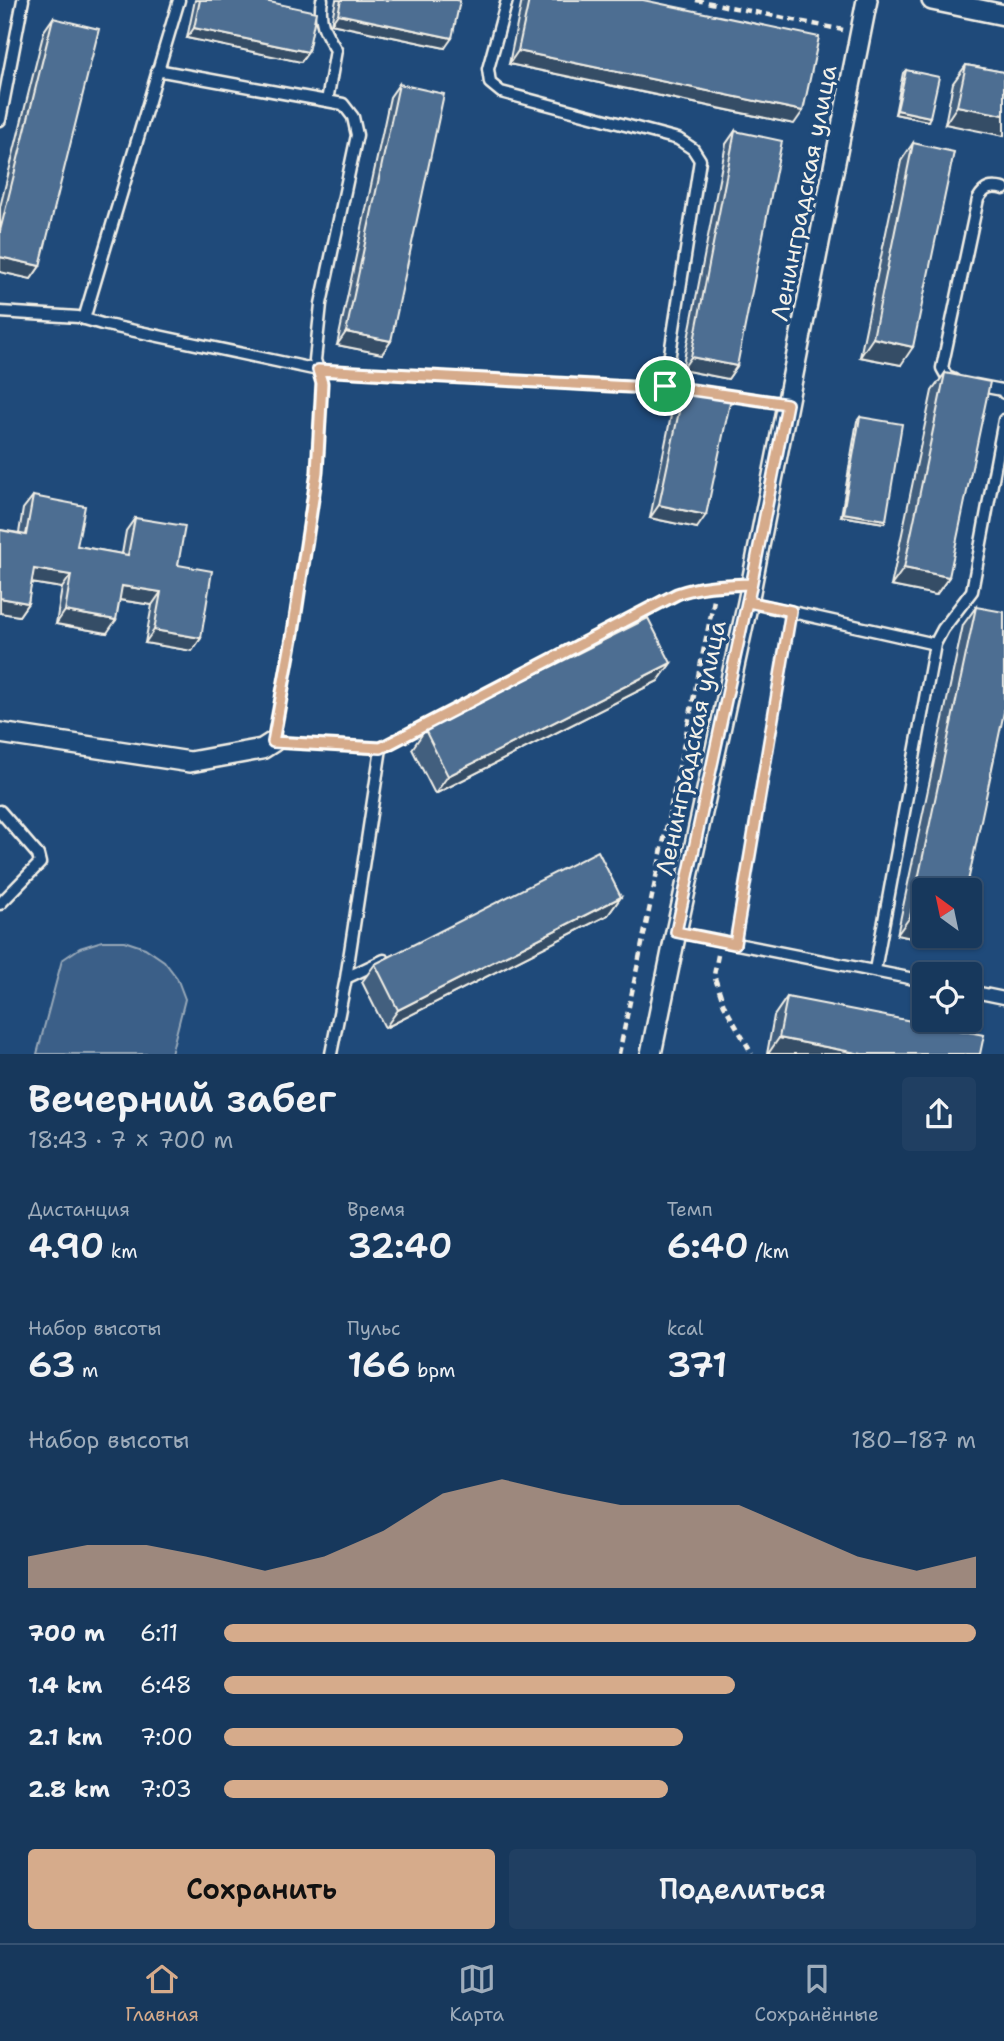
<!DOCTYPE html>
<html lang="ru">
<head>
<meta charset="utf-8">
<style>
	body { margin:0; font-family:"Shantell Sans",sans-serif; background:#203f62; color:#f1f3f6; height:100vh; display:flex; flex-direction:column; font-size:26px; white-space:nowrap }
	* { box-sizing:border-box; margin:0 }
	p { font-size:23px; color:#9eacbb }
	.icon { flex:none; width:38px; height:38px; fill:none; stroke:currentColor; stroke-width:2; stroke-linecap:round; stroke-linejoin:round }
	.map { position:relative; height:1054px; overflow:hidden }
	.side { display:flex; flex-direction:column; background:#17385c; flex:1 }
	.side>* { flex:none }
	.needle { width:46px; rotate:327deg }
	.tools { position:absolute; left:912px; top:878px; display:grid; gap:14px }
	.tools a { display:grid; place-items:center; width:70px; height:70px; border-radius:7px; background:#17385c; box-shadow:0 2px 5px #0004,0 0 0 2px #365272; font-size:35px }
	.pin { position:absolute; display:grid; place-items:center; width:60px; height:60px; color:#fff; margin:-30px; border:4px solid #fff; border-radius:50%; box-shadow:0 2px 7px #0007 }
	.round { display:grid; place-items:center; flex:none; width:74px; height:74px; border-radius:7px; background:#203f62 }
	.overview { display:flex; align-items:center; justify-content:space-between; height:119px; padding:0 28px }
	h1 { font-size:38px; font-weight:600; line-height:52px }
	.figures { display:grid; grid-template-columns:repeat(3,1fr); gap:10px; height:119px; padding:7px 28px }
	.figures div { display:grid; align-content:center }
	.figures b { font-size:35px; font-weight:600 }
	.figures small { font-size:19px; font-weight:400 }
	.figures p { font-size:19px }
	.chart { height:196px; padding:14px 28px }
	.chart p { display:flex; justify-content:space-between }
	.chart svg { width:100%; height:126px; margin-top:7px; fill:#d6ab8b; opacity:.7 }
	.cta { display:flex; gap:14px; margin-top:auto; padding:14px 28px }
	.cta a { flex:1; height:80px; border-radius:7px; background:#d6ab8b; color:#111; font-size:28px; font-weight:600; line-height:80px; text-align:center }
	.cta a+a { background:#203f62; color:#f1f3f6 }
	ul { padding:0 28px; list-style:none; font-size:23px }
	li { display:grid; grid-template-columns:112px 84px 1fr; align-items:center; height:52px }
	li i { height:18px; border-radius:9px; background:#d6ab8b }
	.menu { display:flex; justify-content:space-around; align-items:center; height:98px; border-top:2px solid #365272; background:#17385c; font-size:19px; color:#9eacbb }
	.menu a { display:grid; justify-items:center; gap:4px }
	.menu .active { color:#d6ab8b }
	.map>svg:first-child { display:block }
	.green { fill:#3a5f88; stroke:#97a8b8; stroke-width:2 }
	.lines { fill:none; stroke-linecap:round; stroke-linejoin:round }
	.lane-casing { stroke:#f4f1e8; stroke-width:15 }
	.street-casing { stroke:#f4f1e8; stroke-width:24 }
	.path { stroke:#f4f1e8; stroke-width:4.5; stroke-dasharray:7 5; stroke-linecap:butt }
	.lane { stroke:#1f4a7a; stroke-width:10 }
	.street { stroke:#1f4a7a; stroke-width:19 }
	.wall { fill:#425f7e; stroke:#f4f1e8; stroke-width:2 }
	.shaded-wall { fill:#364d66; stroke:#f4f1e8; stroke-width:2 }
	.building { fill:#4d6e92; stroke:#f4f1e8; stroke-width:2 }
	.route-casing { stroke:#fff; stroke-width:14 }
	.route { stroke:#d6ab8b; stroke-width:9 }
	.labels { text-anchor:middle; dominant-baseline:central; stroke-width:7; stroke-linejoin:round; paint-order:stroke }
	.street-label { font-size:24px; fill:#f4f1e8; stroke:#1f4a7a }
</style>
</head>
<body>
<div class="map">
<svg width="1004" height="1054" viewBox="0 0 1004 1054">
	<rect width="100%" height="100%" fill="#1f4a7a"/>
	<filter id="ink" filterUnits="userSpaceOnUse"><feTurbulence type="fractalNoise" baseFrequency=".0143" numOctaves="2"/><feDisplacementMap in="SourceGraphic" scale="14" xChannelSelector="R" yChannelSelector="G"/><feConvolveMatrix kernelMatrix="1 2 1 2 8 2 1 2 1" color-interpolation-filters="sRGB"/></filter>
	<g filter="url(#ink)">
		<path class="green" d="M102,941H124L145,948L164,961L177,978L185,999L171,1054H37L62,960L80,948Z"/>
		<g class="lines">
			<g class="lane-casing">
				<path id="lane" d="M322,0C318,21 325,32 336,50L327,101
					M157,70L343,104L353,117L357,135L321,304L315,360L322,383L317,472L293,633L273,742L381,748L346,978L331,1054
					M0,120L23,0
					M0,312L78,317L102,324L318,370L649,388L665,386L700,160L693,149L678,139L501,92L490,83L488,69L507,0
					M84,319L179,0
					M954,380L947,377L942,368L978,199C985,187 991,186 1004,189
					M976,385L1002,390L1004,393
					M665,386L787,404
					M748,602L935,644
					M381,748L677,594C701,585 726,585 751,584
					M0,811L38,855L40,863L0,904
					M676,932L924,981
					M875,970L935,644L943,629L972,591L1004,420
					M346,978L384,960
					M970,991L1004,998"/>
			</g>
			<g class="street-casing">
				<path id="street" d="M932,0L1004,15
					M0,733L190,762L262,749L273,742
					M651,1054L676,932L748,602L867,0"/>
			</g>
			<path class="path" d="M696,0L843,30
				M737,929L788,627
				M718,955L714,975L724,1005L752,1054
				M619,1054L714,600"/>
			<use href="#lane" class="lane"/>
			<use href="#street" class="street"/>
		</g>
		<path class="wall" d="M195,0H260L308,52L301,62L187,38Z
			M336,0H457L445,48L331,24Z
			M522,0H643L794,124L509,64Z
			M53,18L40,266L31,279L0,272V207L44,31Z
			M966,65L1004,72L945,124L953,83Z
			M906,70L928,121L895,114L903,73Z
			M399,84L391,341L382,354L337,345L390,97Z
			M735,131L737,366L728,379L682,370L726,144Z
			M913,143L901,365L860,357L901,161Z
			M945,373L949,577L936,595L891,586L932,391Z
			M684,388L697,528L650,518L674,401Z
			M860,417L884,523L841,516L857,421Z
			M33,496L77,546L122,554L126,531L135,518L178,565L201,638L192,651L145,643L152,605L119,600L107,633L56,624L62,588L31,583L28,603L19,616L0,613V530L19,533L23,509Z
			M976,607L946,945L897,935L963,625Z
			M671,663L658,681L435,794L412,749L425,730Z
			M621,897L608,915L385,1028L362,982L375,964Z
			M787,997L980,1054H767L774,1016Z"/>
		<path class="shaded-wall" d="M338,14L452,38L445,48L331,24Z
			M194,28L308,52L301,62L187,38Z
			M518,51L803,111L794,124L509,64Z
			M957,106L1004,115V136L945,124Z
			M897,110L930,117L928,121L895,114Z
			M0,257L40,266L31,279L0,272Z
			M346,332L391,341L382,354L337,345Z
			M873,338L913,347L901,365L860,357Z
			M691,357L737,366L728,379L682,370Z
			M659,505L706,515L697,528L650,518Z
			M843,513L886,520L884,523L841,516Z
			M904,568L949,577L936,595L891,586Z
			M34,569L71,575L62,588L25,582Z
			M122,586L161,592L152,605L113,599Z
			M0,598L28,603L19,616L0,613Z
			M65,611L116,620L107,633L56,624Z
			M154,630L201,638L192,651L145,643Z
			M671,663L658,681L435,794L448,776Z
			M621,897L608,915L385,1028L398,1010Z
			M910,917L924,920V936H952L946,945L897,935Z
			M779,1038L862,1054H768Z"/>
		<path class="building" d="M200,0H260L316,12L308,52L194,28Z
			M341,0H457L460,1L452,38L338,14Z
			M529,0H643L819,37L803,111L518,51Z
			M53,18L99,29L40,266L0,257V231Z
			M966,65L1004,72V115L957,106Z
			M906,70L939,77L930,117L897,110Z
			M399,84L444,94L391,341L346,332Z
			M735,131L782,141L737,366L691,357Z
			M913,143L954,152L913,347L873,338Z
			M945,373L990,382L949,577L904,568Z
			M684,388L731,398L706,515L659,505Z
			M860,417L902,424L886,520L843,513Z
			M33,496L85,506L77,546L128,555L135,518L185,526L178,565L212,571L201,638L154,630L161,592L122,586L116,620L65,611L71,575L34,569L28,603L0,598V530L26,535Z
			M976,607L1004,612V712L966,891H924V920L910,917Z
			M648,618L671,663L448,776L425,730Z
			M598,851L621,897L398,1010L375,964Z
			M787,997L984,1035L980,1054H862L779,1038Z"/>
	</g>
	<g class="lines" filter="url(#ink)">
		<g class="route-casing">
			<path id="route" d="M665,386L649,388L318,370L322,383L317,472L293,632L273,742L381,748L677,594C701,585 725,585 751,584L676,932L735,944L791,611L748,602L787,404L665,386"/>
		</g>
		<use href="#route" class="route"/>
	</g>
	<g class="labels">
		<g class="street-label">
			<text transform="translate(804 193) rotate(-79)">Ленинградская улица</text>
			<text transform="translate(691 748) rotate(-78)">Ленинградская улица</text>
		</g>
	</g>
</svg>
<div class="tools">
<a><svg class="needle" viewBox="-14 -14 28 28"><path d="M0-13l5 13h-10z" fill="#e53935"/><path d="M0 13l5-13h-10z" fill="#9eacbb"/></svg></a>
<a><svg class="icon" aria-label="locate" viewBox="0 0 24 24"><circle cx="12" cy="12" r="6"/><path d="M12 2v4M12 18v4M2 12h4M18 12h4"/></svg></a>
</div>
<div class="pin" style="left:665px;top:386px;background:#1e9e55"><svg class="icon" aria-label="arrive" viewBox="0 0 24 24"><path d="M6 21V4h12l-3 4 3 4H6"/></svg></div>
</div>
<section class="side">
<div class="overview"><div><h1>Вечерний забег</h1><p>18:43 · 7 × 700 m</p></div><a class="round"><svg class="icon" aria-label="share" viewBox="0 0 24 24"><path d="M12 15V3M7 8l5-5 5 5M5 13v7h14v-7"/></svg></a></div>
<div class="figures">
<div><p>Дистанция</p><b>4.90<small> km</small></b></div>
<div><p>Время</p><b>32:40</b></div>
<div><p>Темп</p><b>6:40<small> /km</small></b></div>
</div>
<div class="figures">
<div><p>Набор высоты</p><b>63<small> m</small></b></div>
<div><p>Пульс</p><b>166<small> bpm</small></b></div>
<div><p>kcal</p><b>371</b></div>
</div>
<div class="chart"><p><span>Набор высоты</span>180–187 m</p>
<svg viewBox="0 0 160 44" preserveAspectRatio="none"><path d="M0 44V33L10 29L20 29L30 33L40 38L50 33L60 24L70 11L80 6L90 11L100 15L110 15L120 15L130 24L140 33L150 38L160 33V44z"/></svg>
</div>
<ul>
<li><b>700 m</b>6:11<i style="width:100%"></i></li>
<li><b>1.4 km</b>6:48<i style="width:68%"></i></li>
<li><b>2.1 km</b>7:00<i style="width:61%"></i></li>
<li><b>2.8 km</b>7:03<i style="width:59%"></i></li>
</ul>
<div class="cta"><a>Сохранить</a><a>Поделиться</a></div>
</section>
<nav class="menu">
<a class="active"><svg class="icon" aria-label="home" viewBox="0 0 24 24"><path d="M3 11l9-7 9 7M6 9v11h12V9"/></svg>Главная</a>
<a><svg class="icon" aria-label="map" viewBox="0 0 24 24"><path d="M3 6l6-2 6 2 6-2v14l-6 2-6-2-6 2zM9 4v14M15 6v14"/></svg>Карта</a>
<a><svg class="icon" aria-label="saved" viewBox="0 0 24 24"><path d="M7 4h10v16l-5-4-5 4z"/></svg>Сохранённые</a>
</nav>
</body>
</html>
